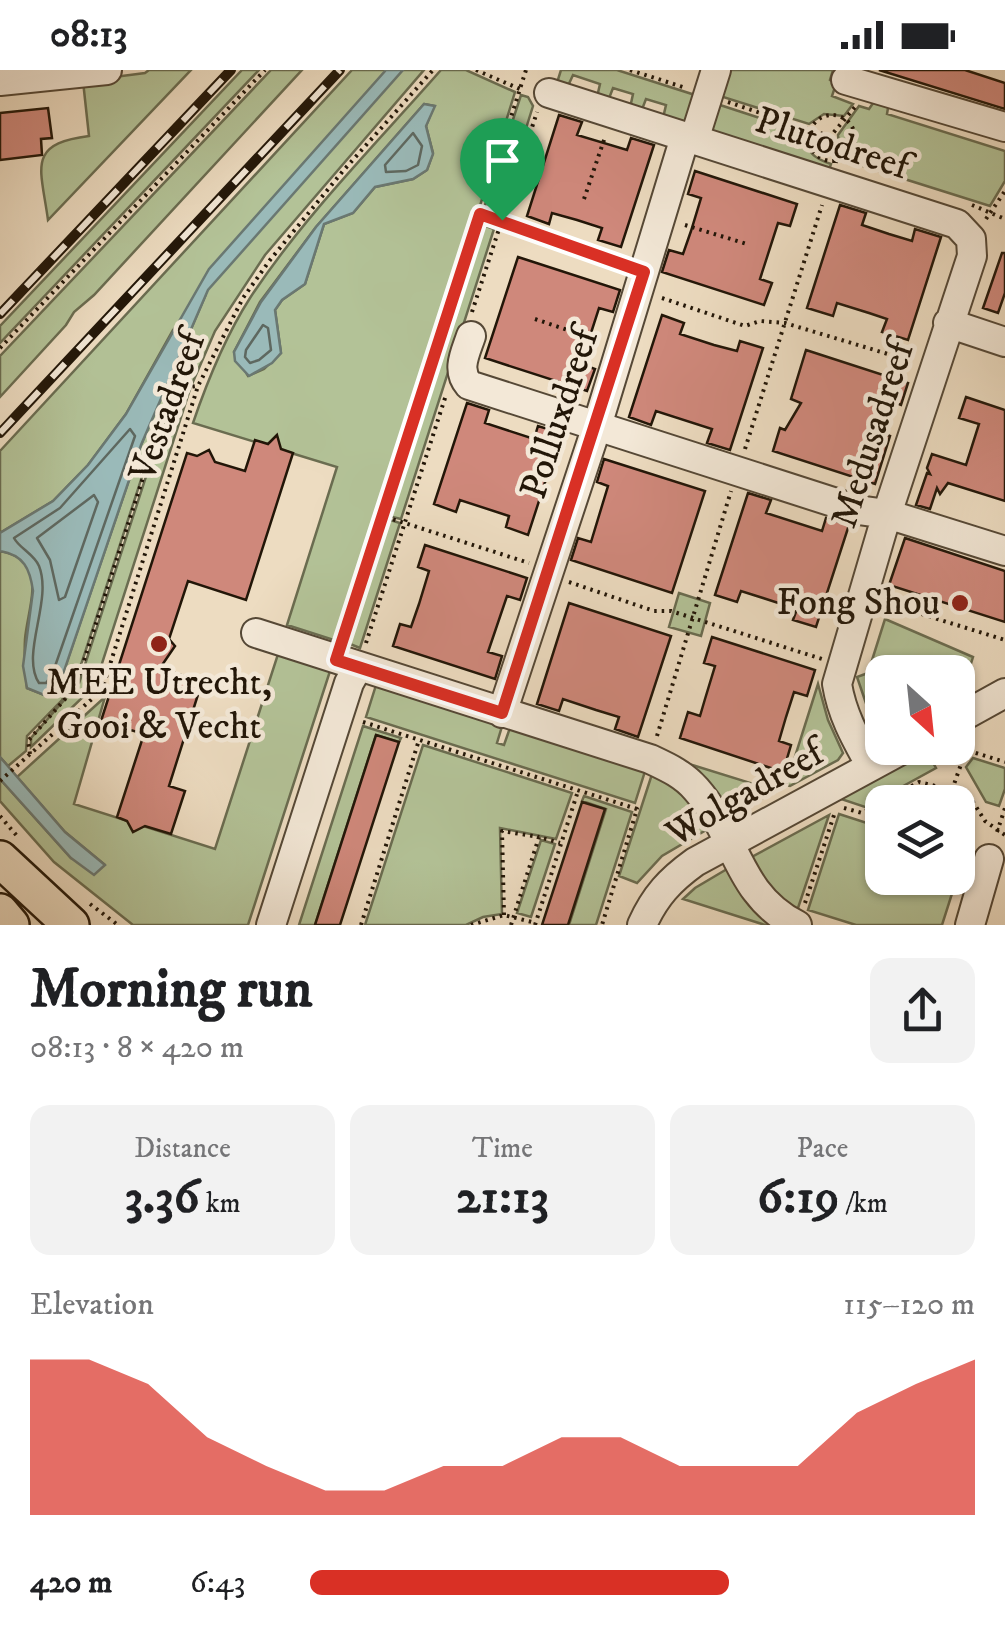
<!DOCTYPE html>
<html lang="en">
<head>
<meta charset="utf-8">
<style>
	body { margin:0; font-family:"IM FELL DW Pica",serif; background:#f2f2f2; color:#202124; height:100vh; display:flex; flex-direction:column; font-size:38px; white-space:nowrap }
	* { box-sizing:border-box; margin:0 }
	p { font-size:32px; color:#757577 }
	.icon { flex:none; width:55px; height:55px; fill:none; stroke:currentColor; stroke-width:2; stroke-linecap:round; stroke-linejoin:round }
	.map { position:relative; height:855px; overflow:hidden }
	.panel { display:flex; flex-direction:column; background:#fff; flex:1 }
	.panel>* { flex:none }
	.needle { width:65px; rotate:153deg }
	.buttons { position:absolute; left:865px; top:585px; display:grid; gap:20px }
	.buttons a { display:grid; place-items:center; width:110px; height:110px; border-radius:20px; background:#fff; box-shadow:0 2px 8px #0004; font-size:50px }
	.pin { position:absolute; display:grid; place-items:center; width:85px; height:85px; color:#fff; margin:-102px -42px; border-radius:50% 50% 50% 0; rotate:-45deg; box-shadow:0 0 10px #0007 }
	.pin .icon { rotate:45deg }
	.round { display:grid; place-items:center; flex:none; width:105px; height:105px; border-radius:20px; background:#f2f2f2 }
	.headline { display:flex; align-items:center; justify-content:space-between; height:170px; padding:0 30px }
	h1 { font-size:55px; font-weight:800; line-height:75px }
	.figures { display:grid; grid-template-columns:repeat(3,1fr); gap:15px; height:170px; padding:10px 30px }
	.figures div { display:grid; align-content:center; border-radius:20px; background:#f2f2f2; text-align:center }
	.figures b { font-size:50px; font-weight:800 }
	.figures small { font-size:28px; font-weight:400 }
	.figures p { font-size:28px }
	.chart { height:280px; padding:20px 30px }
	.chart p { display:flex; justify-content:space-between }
	.chart svg { width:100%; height:180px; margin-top:10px; fill:#d93025; opacity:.7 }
	ul { padding:0 30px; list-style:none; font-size:32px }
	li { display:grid; grid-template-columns:160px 120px 1fr; align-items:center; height:75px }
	li i { height:25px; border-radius:12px; background:#d93025 }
	.status { display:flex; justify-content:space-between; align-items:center; height:70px; padding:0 50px; background:#fff; direction:ltr }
	.status svg { height:28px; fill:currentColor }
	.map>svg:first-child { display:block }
	.green { fill:#b3c297; stroke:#6a6c50; stroke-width:2.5; fill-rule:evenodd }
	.water { fill:#9abab9; stroke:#6a7872; stroke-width:2.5 }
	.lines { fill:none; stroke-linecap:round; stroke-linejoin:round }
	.shore { stroke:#5e6860; stroke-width:2.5 }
	.building { fill:#cf887b; stroke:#221608; stroke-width:2.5 }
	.minor-casing { stroke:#554836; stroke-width:32 }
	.major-casing { stroke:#221608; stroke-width:40 }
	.path { stroke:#221608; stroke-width:4; stroke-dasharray:2.5 5; stroke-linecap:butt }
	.minor { stroke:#f3e8d7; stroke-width:28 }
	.major { stroke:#eddcc1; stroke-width:35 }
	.rail-casing { stroke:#221608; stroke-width:10 }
	.rail { stroke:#f3e8d7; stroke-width:6; stroke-dasharray:19; stroke-linecap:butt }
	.route-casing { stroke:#fff; stroke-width:20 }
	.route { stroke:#d93025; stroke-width:12 }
	.poi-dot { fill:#8f2418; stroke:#f3e8d7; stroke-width:4 }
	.labels { text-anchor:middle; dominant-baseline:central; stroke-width:9; stroke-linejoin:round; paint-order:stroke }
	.street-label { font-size:38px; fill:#221608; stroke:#f3e8d7 }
	.poi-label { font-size:38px; fill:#221608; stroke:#f3e8d7; text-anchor:end }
</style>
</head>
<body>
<div class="status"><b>08:13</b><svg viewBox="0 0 49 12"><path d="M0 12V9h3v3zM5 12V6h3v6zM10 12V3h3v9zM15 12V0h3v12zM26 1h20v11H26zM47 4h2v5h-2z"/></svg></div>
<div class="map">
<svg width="1005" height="855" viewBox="0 0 1005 855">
	<rect width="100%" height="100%" fill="#eddcc1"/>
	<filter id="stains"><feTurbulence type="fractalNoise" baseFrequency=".002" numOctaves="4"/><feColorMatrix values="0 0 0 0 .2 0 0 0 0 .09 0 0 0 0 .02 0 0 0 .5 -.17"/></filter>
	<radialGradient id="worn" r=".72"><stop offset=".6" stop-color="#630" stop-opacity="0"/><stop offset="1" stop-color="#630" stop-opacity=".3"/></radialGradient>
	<path class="green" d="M149,0H191L48,150C41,98 26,74 89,66L83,11L145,3Z
		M242,0H259L0,273V256Z
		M271,0H302L94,225L74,242L66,255L0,327V286Z
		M352,0H424L265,185L215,261L192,314L175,322L162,345L79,601L62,630L27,666L26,681L8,696L0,687V481C50,490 28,535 25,569C24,586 25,601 27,618L44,625L56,619L61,609L141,375L206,224L173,260L126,344L88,395L53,431L0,463V381Z
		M441,0H466L515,22L475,152L494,159L401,449L388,446L387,441L470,180L466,178L340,572L287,555L337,397L193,353C208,309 225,267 250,228C304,146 376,74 441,0ZM424,34L434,36L426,56L433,83L427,100L413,109L375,117L353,143L324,154L305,214L282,230L275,240L281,283L264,299L248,306L234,282L260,232L316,157Z
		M561,0H617L695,25L692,60L663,48L666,35L646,29L641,42L630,38L633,24L613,18L608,31L597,27L600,14L573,5L567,18L555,19Z
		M721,0H833L830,10L836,14L832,26L853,34L844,46L824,44L809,54L723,27L717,22Z
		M521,25L528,27L533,36L498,148L483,141Z
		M878,26L889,32L887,44L1005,81V111L990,136L860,95C849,87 838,79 838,65L859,36L869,39Z
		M717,34L806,63C807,83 813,88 831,94L828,103L707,64Z
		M190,319L98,606L84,626L31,677V668L79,613L165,348L178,326Z
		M387,449L400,453L360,578L345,572Z
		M679,523L710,533L701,566L669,557Z
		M885,549L973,587L964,616L958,620V602H882V647L879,638L869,642L857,607L868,603Z
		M279,581L331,598L248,855H133L54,792L0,731V709L71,788L105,795L65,762L17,707L105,627L74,734L215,779Z
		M377,612L503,653L497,673L504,675L511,655L646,698L635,733L366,647Z
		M818,614L828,650L843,683L838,690L790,716L786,715Z
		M363,656L401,668L399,672L376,665L315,855H299Z
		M423,675L572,723L556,769L500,758L502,844L483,847L466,855H365Z
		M926,680L936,698L865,737L838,728Z
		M973,688L1005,698V719L999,736L986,732L966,697Z
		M686,693L776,721L727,748Z
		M653,701L671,709L705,753L706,760L662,786L637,813L619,806Z
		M584,726L632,742L596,855H569L606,739L582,731Z
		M839,744L879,757L882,749V808H957L942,855H856L808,840Z
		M829,745L796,844L775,831L748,789Z
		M541,770L555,774L531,847L517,843Z
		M727,799L775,855H765L683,829L695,818Z"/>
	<path class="water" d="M386,0H403L208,220L141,375L61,610L50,623L44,625L27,618L23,596L33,521C30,499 24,485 0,481V463L53,431L88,395L126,344L209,199Z
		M424,34L435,36L426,56L433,84L427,100L413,109L375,117L353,143L324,154L305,214L282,230L275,240L281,283L272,293L249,306L235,291L234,282L261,232L316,157Z
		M0,687L65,762L105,795L94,805L71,788L0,709Z"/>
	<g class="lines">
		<path class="shore" d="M413,63L422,76L418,95L406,101L386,102L385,95Z
			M263,255L268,258L271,280L259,290L250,293L245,287L246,280Z
			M130,359L135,366L52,605L46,613H39C20,584 53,531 39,496C34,484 19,478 14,468L60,438Z
			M94,425L98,432L65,527L59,530L50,490L37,468Z"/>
	</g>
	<path class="building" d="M879,0H965L1005,13V39Z
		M48,38L52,68L41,69L42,85L0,90V43Z
		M559,45L582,52L577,65L627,80L631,68L654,75L621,177L598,170L602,158L577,150L552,143L549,154L527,146Z
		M695,101L797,134L790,156L778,153L760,209L772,213L764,235L662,202L669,180L683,184L691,161L701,128L688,124Z
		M840,135L866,143L862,155L889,164L912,171L915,159L941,167L908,270L882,262L887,249L869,243L837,233L833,246L807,238Z
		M1002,183H1005V223L998,243L983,238Z
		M518,187L620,220L613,242L599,238L581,294L595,299L587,321L485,288Z
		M662,245L684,253L680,264L714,275L737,281L740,271L763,278L730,380L707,373L712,359L656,341L651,355L629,347Z
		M806,280L908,313L901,335L890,331L880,362L890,366L875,414L773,381L780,358L785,360L801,333L791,329Z
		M966,327L1005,340V431L948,413L940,424L937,418L930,439L916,435L927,403L930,404L927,398L932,384L966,395L979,354L959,348Z
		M467,333L489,340L485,353L534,369L538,356L561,363L528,465L506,457L509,446L460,430L456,442L434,434Z
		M277,365L281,379L293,383L246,530L188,511L169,569L175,576L160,598L202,612L169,716L185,721L171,764L145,756L133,762L127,751L117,747L144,664L101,651L187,383L197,386L209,380L215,392L245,401L255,370L268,374Z
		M604,389L705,421L672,523L571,490L578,468L591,472L608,416L597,412Z
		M748,423L771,430L766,443L822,461L826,448L849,455L816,557L793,550L797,539L763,528L741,521L737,532L715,525Z
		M905,468L1005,501V552L889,515Z
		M425,475L527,508L520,530L507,526L488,582L502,586L495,609L393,576L400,554L411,557L419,534L429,501L418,497Z
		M569,533L671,566L638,667L615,659L619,647L596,640L563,629L559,641L537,634Z
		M712,567L815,600L807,626L794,622L786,647L779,671L791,675L783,702L680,668L688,642L700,646L705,629L715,596L704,593Z
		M376,665L399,672L340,855H315Z
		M582,732L605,739L568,855H542Z"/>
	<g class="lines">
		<g class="minor-casing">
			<path id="minor" d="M846,10L1005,57
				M0,11L107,0
				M549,23L957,154L971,169L972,186L887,444L837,614C842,645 856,669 871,696
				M694,70L716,0
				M948,253L1005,272
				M471,266C465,284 456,300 469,315L858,440L887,444L1005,481
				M256,563L650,689C667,697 683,704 696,719C737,765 736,824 797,855
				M502,643L597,356L685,67
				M958,649L1005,623
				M271,855L349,613L358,597
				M642,855C655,826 670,810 695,792L905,678
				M970,855L989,789"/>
		</g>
		<g class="major-casing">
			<path id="major" d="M0,789L71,855
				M0,842L11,855"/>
		</g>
		<path class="path" d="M476,0L522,20
			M630,0L686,18
			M728,32L823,64L850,94
			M809 68a23 23 0 1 1 46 0a23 23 0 1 1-46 0Z
			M829,68L855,37
			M836,93L837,80
			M584,129L605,67
			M972,135L1005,149
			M480,144L621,195
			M986,149L1005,121
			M685,155L747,174
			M662,228L745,256L760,251L785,253L911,291
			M472,242L537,42
			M535,249L597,270
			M0,278L265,0
			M745,379L822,135
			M386,447L529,493
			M569,512L654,541H671L822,589
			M886,533L1005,570
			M345,567L526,0
			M366,573L446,325
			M363,652L637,739L602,855
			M657,666L731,421
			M30,684L28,671L66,628L80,603L162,349C171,331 177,317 198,316
			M0,711L102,620L198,316L243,228L270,190L343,101L433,0
			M952,720L966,680L1005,692
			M844,738L862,743L919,712L968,724L985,751L1005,765
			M0,746L17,766
			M997,762L1005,738
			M958,768L973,773
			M805,833L835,742
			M90,834L118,855
			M504,845L502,761L539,767
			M361,855L419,670
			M471,855L504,845L536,853
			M511,855L539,767L560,773
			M535,855L578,721"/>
		<use href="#minor" class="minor"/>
		<use href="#major" class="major"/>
		<g class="rail-casing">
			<path id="rail" d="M0,244L231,0
				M0,363L340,0"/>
		</g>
		<use href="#rail" class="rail"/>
	</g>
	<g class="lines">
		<g class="route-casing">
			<path id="route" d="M480,144L644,202L502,643L336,590Z"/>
		</g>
		<use href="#route" class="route"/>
	</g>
	<g class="poi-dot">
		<circle cx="960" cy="533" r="10"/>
		<circle cx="159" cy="574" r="10"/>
	</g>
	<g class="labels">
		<g class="street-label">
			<text transform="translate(832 74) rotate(18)">Plutodreef</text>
			<text transform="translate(168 337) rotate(-70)">Vestadreef</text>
			<text transform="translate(560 344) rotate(-72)">Polluxdreef</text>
			<text transform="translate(873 365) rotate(-72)">Medusadreef</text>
			<text transform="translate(745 724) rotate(-30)">Wolgadreef</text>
		</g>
		<g class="poi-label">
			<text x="940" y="533">Fong Shou</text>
			<text x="159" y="613" text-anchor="middle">MEE Utrecht,<tspan x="159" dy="44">Gooi &amp; Vecht</tspan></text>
		</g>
	</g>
	<rect width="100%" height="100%" filter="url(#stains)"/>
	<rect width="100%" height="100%" fill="url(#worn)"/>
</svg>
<div class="buttons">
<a><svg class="needle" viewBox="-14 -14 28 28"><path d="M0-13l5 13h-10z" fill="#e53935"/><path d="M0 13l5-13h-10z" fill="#757577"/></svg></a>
<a><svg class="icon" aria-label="layers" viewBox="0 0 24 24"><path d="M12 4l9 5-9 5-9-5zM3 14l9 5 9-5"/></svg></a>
</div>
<div class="pin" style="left:502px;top:150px;background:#1e9e55"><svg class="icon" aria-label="arrive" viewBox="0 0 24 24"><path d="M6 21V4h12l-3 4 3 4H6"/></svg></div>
</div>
<section class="panel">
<div class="headline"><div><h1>Morning run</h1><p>08:13 · 8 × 420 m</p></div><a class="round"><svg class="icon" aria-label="share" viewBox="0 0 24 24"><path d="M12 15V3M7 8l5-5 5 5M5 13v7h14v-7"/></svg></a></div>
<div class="figures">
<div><p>Distance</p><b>3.36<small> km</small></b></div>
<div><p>Time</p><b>21:13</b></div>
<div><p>Pace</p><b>6:19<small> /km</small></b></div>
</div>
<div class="chart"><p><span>Elevation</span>115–120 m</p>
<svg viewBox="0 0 160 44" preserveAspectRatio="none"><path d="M0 44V6L10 6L20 12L30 25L40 32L50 38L60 38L70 32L80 32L90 25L100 25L110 32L120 32L130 32L140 19L150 12L160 6V44z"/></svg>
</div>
<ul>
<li><b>420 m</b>6:43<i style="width:63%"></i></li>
</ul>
</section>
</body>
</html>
